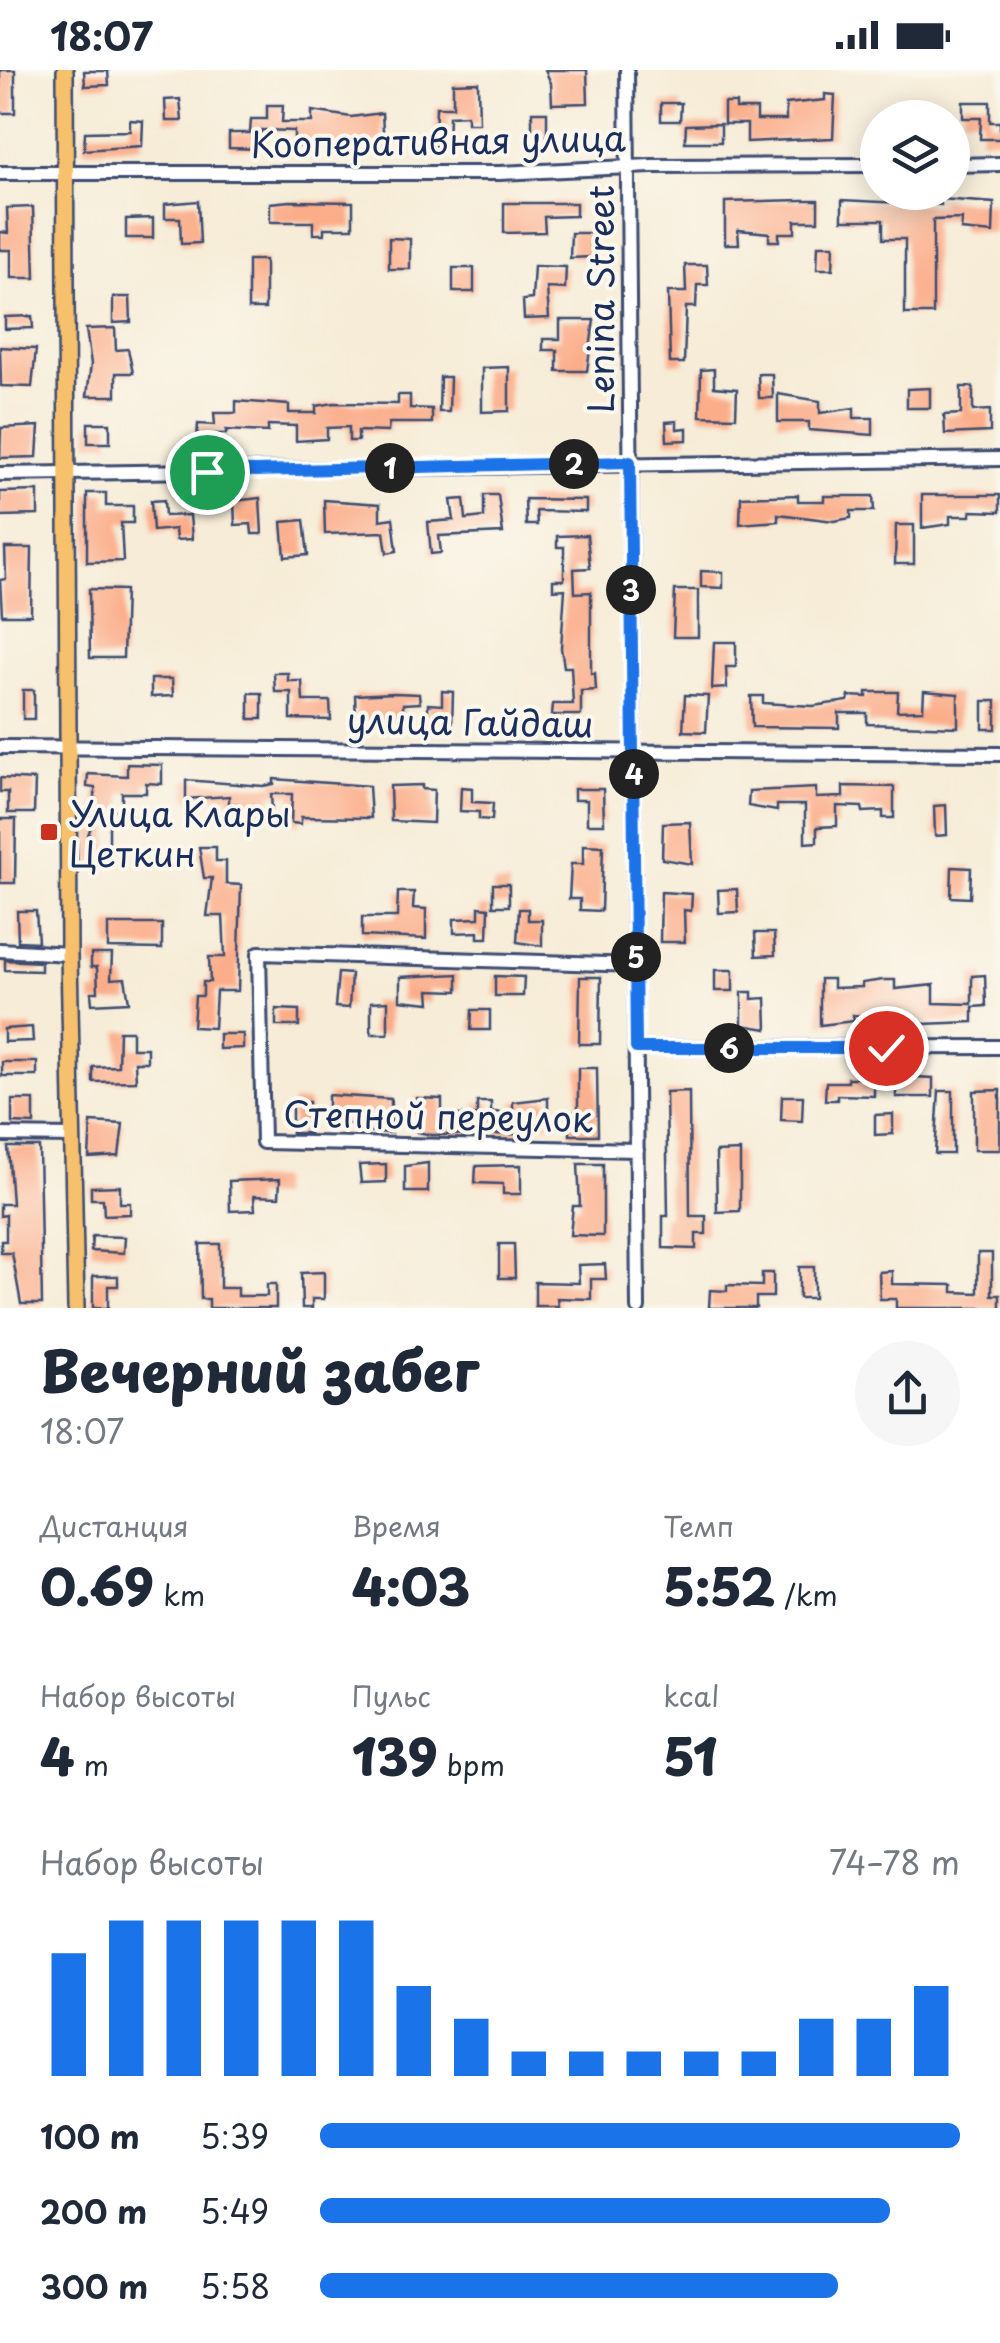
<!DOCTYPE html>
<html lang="ru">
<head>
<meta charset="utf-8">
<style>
	body { margin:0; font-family:"Playpen Sans",sans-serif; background:#f6f6f7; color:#1f2937; height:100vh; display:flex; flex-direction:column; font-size:38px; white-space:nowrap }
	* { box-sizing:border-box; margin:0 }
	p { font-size:32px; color:#747a83 }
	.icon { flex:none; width:55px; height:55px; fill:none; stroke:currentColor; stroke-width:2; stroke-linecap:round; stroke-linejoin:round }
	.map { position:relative; height:1238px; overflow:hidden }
	.drawer { display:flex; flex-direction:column; background:#fff; flex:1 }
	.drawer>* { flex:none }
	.tools { position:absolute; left:860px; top:30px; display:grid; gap:20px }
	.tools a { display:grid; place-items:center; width:110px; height:110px; border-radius:50%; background:#fff; box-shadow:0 5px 25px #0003; font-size:50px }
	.pin { position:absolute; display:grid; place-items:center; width:85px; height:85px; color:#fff; margin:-42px; border:5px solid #fff; border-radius:50%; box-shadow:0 2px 10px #0007 }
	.km { position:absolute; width:50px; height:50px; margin:-25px; border-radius:50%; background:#222; color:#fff; font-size:28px; line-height:50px; text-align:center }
	.round { display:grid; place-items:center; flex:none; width:105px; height:105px; border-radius:52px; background:#f6f6f7 }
	.summary { display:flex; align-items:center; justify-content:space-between; height:170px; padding:0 40px }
	h1 { font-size:55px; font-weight:800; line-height:75px }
	.stats { display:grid; grid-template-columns:repeat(3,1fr); gap:15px; height:170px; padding:10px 40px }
	.stats div { display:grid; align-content:center }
	.stats b { font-size:50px; font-weight:800 }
	.stats small { font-size:28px; font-weight:400 }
	.stats p { font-size:28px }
	.chart { height:280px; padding:20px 40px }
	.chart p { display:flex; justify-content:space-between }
	.chart svg { width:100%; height:180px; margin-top:10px; stroke:#1a73e8; stroke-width:6 }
	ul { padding:0 40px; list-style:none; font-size:32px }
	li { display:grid; grid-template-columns:160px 120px 1fr; align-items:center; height:75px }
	li i { height:25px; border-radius:12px; background:#1a73e8 }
	.status { display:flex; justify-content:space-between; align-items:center; height:70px; padding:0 50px; background:#fff; direction:ltr }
	.status svg { height:28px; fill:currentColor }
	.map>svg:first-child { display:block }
	.building { fill:#fbad8a }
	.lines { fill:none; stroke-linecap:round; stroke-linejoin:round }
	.minor-casing { stroke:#3c4b70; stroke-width:18 }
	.major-casing { stroke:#3c4b70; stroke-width:20 }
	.minor { stroke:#fff; stroke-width:12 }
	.major { stroke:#f7c06c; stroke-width:15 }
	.route-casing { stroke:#fff; stroke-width:20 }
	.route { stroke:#1a73e8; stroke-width:12 }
	.poi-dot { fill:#c8321e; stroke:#fbf7ec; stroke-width:4 }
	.labels { text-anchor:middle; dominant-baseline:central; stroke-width:8; stroke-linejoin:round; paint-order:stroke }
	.street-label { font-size:35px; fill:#1b2f5e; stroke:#fbf7ec }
	.poi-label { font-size:35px; fill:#1b2f5e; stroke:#fbf7ec; text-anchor:start }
</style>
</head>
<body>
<div class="status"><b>18:07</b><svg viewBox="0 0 49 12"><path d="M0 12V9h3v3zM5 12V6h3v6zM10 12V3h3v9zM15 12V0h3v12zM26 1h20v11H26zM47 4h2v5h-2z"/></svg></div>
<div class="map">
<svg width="1000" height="1238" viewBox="0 0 1000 1238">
	<rect width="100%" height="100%" fill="#fbf7ec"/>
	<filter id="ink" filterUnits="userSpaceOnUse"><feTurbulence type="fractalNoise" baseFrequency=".01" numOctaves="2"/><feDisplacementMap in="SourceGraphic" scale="20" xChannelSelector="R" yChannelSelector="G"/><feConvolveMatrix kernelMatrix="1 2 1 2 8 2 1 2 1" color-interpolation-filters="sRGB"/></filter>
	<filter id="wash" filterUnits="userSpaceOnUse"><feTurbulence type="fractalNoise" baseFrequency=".0048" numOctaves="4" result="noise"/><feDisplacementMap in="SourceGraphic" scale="40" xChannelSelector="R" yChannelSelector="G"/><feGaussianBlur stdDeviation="2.25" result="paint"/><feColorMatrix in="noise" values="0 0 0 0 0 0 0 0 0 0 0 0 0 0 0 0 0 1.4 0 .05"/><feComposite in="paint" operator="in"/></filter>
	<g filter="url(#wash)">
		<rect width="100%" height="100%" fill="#f6ecd7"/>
		<g id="blocks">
			<path class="building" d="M0,0H15V43H0Z
				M545,0H587L588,33L552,34L551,13Z
				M84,1H108L109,15L85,16Z
				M478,12L479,53H467V45L449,46L448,76H435L436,37H453V13Z
				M825,24L835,25L833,68L747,72V54H724V33H736V39H757V50H786V34L825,30Z
				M180,29L182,51H166L165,30Z
				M963,32H990V52H1000V69H980L981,48H963Z
				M661,33H681L680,51H661Z
				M267,35H283L282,52H312V41L351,47L382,43L384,77L294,76V61L261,60V79L229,78V63H250L251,49H267Z
				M532,42H547V74H532Z
				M130,50L143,51L142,76L84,80L85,62L130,61Z
				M721,54V72H685L686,55Z
				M940,129L994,133L993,163L961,160L962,149L933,150V244H905V169H883V150H842V130L941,135Z
				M803,130H818V151H795V163H779V171H769V163L738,160L739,174H725V132Z
				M198,131L200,173L181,174L180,148H165V134Z
				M290,131L353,132V158H324V164H313V152H270V133Z
				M504,133H576V146L544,147L545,162L504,163Z
				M33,137L35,208H11V180H0V162L8,163L7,138Z
				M153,148V168H126V149Z
				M571,163H593L592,187L570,188Z
				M389,168L410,169V199H389Z
				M818,175H834L833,199H817Z
				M248,190H265V239H248Z
				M685,195H707L708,215H697L696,237H686L684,293H670L668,222H686Z
				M534,196L566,197L565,219L547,218L549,248L524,249L523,230L532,229Z
				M453,198H474V222H453Z
				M113,227H130L131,252L113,253Z
				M32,246L33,258L5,259V247Z
				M560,250H594L587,301H557V280H543V269H560Z
				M115,258L116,280L128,279L133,303H116V326H87L91,294L86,259Z
				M0,277L36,279L32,317L1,316Z
				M509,297V341L482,342V298Z
				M714,299V317L737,319L736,347L700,346L701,300Z
				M758,304H772L773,328H759Z
				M440,307H450L449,342H439Z
				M961,317H973V341L990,340V362L945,364L944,345L961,344Z
				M930,318V338H907V319Z
				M778,324L820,331V343L854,338V348H873V365L809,360V352H778Z
				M398,325H410V338L432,339V353H389L388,362L358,361V371H349V357L327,358V369L296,371V356L268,355V362L226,360V364H216V370L197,369L198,354L215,355L214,343H236V331L289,335V343H316V336L334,333L398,334Z
				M677,351V359L687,358V370L667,371L666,352Z
				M88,353H110V373H88Z
				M39,356L37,387L0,388L1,358Z
				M38,421V445L0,446V422Z
				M87,423H106V436H133V453H121L123,491L87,492Z
				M484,425H498L503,463L439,466L441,483L431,484L428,452L454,450L451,430L464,429L466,449L484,447Z
				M798,425V431H824V426H873L874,441H851V448L834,451L778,444V451L740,454L741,427Z
				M922,425H1000V442L971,441V446H950V454L922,458Z
				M260,428L262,464H252L251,454L235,455L234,431Z
				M525,429L586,430V442L536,441L537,455H526Z
				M164,430L165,446L190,445L192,469L176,470L175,459L153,461L151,431Z
				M324,430L380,434V450L393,448L397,481L387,483L384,462L325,464Z
				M304,450L308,485L285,487L282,452Z
				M896,455H914V494H895Z
				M587,465L590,498L574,499L575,523L591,522V604L595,603L596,620L581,621V645H552L553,634H573L571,597H564L561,578L565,519L553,520V510H564V477H557V466Z
				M5,478H32L31,545H2L0,510L6,509Z
				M701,501L723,502V518L701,517Z
				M89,519L125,520L123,588H90Z
				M675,520H698V567H673Z
				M714,572H736V597H726L727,618L712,619Z
				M274,603H288V611H302L303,631H330L331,650L291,649V622H275Z
				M151,609H172L173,626L151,627Z
				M23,620H34V649H23Z
				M442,621L453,622L452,657L428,652V634L442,635Z
				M924,621L958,624V657L867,654V643H839V658L752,657L751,626H763V633L813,636L848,631L849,626L867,627V622H898L897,641L923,640Z
				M249,623H262V649H249Z
				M394,623L419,624L420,633L403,634V651L356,652L355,625Z
				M685,625L708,626L706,662L683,661Z
				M983,631H996V659H983Z
				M127,694L162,695V714L146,713V723H122V740H113L109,758V793H90L88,765L95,746V718L87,717L88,704L127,706Z
				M0,708L35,710L34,743H8V722H0Z
				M274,709L369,716L371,748L301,747V754L291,753L292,724H271L272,741H238V734H229V726L186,729V710L263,716L274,714Z
				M422,715V719L434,720L433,753L391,751L390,716Z
				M843,716L894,717V748H883V741L863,742L862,737L837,736V756L817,757V772L805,773V735H777V741L748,736L749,721L816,718V728L843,727Z
				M461,717L472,718V732L493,733L492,750L479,749V742L460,741Z
				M574,719H603L604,754H587V730H574Z
				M946,735L947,765L935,766L934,736Z
				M0,749H16L15,813H0Z
				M690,752L692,794L662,789L663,753Z
				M583,775L603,776L601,841L580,840V829H569L571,794H583Z
				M199,777H216V791H226V814L241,815L238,921H216L214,958L193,957L195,926H203V912H210L209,887H225L223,846H207L212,808H204Z
				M952,797L971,798L970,828L951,827Z
				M493,814H509V836H493Z
				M737,819L738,842L719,843L718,820Z
				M398,822H414L413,838L426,839V869L362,866V847H397Z
				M661,822L692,824L691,841L684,840L685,872H660Z
				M479,837L489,838L488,868H478V862L454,863V849L479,848Z
				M519,839H528V850H542V876L517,872Z
				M17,841H36L38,872L18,871Z
				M108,854H162V879L108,878Z
				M755,863H774L775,885L756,886Z
				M91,884H112L111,909L125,908L129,932L92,934L91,922H98L97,897H91Z
				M5,890L41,892V901L5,900Z
				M715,900H733V921H715Z
				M338,903L351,904L349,938L335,937Z
				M458,904V921L429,920L430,933L400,930V907Z
				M985,905L986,936L973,937V952L922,954L853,945L854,951L820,955V909H833V918L862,917V913L883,910H895V919L934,915V933L972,934V906Z
				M495,906L524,907L523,926H495Z
				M580,907H601L600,974H579Z
				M742,922H752V929L766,928L767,959L742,955Z
				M388,931V964H371V932Z
				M276,939L299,940V956H276Z
				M472,940H490V960H471Z
				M32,957L33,971L4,972V959Z
				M119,961H132V978H147V992H135L136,1011L93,1012V997L118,996Z
				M219,964H243V978L219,979Z
				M2,992H37V1006H2Z
				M578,998H597L598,1065H570V1042H578Z
				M896,1006L933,1008V1027H896Z
				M848,1008H874V1026L837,1025V1030H825L826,1012H848Z
				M1000,1020V1080H974V1021Z
				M689,1021L690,1146H706V1164H696V1179L663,1178V1146H668L666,1022Z
				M939,1021H953V1084H935Z
				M328,1025L391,1029V1063L359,1061V1054H328Z
				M782,1026H803L802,1051L781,1050Z
				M416,1028L442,1029V1045H477V1032H491V1042L513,1043V1032L548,1028V1054H528V1064L432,1065L417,1062Z
				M12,1030H34V1054L12,1053Z
				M292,1032H309V1063H292Z
				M893,1044V1064L875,1065V1045Z
				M91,1052L123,1054L119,1086L89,1088Z
				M8,1077H39L42,1234H21L12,1183H1V1171H6V1145L0,1146V1134H12Z
				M740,1081V1141L717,1142L716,1082Z
				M428,1093V1122H405V1096Z
				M386,1094V1112L361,1113L359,1095Z
				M578,1094H603V1166L570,1165L573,1136H580Z
				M521,1095V1124H503V1114L475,1113L476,1096Z
				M280,1109L279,1127L254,1126L255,1140L230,1141L229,1111Z
				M120,1116V1133H130V1144L104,1145L103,1129H91V1117Z
				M92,1166L125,1167L124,1183L91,1181Z
				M200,1174H220V1218H238V1226H267V1214H276V1238H209V1229H201Z
				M499,1174H514L515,1208H499Z
				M978,1183H992V1225H1000V1238H896V1229H880L879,1202L892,1201V1214L953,1215V1222L978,1223Z
				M605,1194L606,1209H591V1229L557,1228L558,1236H535V1212L579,1213L578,1195Z
				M799,1197H814V1228H799Z
				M324,1202V1229H312V1238H302L301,1203Z
				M762,1203H773V1227H756V1238H709L710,1220L727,1221V1215L762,1216Z
				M93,1206H118V1216H108V1238H93Z"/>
		</g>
	</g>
	<g filter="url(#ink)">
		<use href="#blocks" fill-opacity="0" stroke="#3c4b70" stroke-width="2.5"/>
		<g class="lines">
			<g class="minor-casing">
				<path id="minor" d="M627,0L638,1238
					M952,95L1000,94
					M0,103H499L651,96L878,95
					M0,404L1000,389
					M0,677L1000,684
					M0,880L69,884
					M636,895L259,883L263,1072L637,1080
					M636,978L1000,977
					M0,1065L72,1066"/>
			</g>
			<g class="major-casing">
				<path id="major" d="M65,0L69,884L76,1238"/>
			</g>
			<use href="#minor" class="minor"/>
			<use href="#major" class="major"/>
		</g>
	</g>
	<g class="lines" filter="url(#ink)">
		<g class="route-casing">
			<path id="route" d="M207,402L630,392L636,978H886"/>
		</g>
		<use href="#route" class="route"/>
	</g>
	<rect class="poi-dot" x="39" y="752" width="20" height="20" rx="5"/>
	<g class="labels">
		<g class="street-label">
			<text transform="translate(438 70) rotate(-1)">Кооперативная улица</text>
			<text transform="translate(599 229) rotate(-90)">Lenina Street</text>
			<text transform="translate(470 651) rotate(1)">улица Гайдаш</text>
			<text transform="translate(438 1045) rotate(1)">Степной переулок</text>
		</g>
		<g class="poi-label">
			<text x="69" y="742">Улица Клары<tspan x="69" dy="40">Цеткин</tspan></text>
		</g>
	</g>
</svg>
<div class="tools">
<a><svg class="icon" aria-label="layers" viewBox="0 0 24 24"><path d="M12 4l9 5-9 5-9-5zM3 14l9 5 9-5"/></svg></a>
</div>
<div class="pin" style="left:207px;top:402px;background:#1e9e55"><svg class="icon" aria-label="arrive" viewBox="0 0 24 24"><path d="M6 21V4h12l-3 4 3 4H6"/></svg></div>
<div class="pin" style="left:886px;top:978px;background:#d93025"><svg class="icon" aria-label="check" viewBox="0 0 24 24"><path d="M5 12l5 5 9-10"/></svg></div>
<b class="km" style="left:390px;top:398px">1</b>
<b class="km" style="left:574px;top:394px">2</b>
<b class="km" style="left:631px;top:520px">3</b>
<b class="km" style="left:634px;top:704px">4</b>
<b class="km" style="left:636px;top:887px">5</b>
<b class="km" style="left:729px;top:978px">6</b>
</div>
<section class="drawer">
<div class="summary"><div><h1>Вечерний забег</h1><p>18:07</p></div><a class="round"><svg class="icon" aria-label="share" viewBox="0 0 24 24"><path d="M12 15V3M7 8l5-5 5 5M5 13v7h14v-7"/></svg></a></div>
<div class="stats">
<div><p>Дистанция</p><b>0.69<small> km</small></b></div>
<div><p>Время</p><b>4:03</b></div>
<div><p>Темп</p><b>5:52<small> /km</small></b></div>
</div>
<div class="stats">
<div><p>Набор высоты</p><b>4<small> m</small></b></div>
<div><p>Пульс</p><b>139<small> bpm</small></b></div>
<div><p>kcal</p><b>51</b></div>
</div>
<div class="chart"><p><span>Набор высоты</span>74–78 m</p>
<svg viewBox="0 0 160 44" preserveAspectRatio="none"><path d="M5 44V14M15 44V6M25 44V6M35 44V6M45 44V6M55 44V6M65 44V22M75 44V30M85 44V38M95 44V38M105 44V38M115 44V38M125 44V38M135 44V30M145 44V30M155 44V22"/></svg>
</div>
<ul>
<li><b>100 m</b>5:39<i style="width:100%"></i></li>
<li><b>200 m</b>5:49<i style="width:89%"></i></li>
<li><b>300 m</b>5:58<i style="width:81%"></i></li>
</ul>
</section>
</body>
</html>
